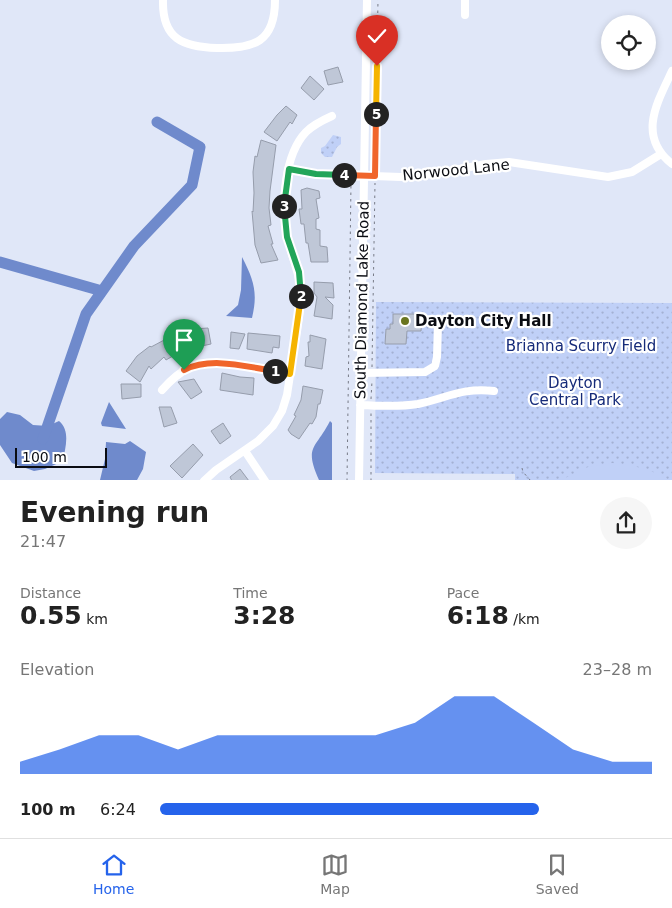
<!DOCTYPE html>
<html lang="en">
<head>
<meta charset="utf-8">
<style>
	body { margin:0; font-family:"DejaVu Sans",sans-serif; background:#f6f6f6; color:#222; height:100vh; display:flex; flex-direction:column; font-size:19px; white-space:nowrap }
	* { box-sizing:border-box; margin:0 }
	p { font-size:16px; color:#767676 }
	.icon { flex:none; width:28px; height:28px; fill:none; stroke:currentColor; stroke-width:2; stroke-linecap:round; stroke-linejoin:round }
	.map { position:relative; height:480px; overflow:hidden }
	.panel { display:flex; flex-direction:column; background:#fff; flex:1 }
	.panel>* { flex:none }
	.fabs { position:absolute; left:601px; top:15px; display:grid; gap:10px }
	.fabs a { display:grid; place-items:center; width:55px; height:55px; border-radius:50%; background:#fff; box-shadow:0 2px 8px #0003; font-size:25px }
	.scale { position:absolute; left:15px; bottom:12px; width:92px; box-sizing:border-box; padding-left:5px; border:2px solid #0a0c12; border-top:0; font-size:14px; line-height:18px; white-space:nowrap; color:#0a0c12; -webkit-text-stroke:4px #fff; paint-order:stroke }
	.pin { position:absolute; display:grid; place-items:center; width:42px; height:42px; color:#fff; margin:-51px -21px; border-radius:50% 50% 50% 0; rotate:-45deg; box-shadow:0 0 5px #0007 }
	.pin .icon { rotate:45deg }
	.km { position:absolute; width:25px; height:25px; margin:-12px; border-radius:50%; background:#222; color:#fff; font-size:14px; line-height:25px; text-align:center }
	.round { display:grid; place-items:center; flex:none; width:52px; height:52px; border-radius:26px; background:#f6f6f6 }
	.headline { display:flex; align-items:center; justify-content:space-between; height:85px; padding:0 20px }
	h1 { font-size:28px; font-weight:600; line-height:38px }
	.metrics { display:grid; grid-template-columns:repeat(3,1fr); gap:8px; height:85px; padding:5px 20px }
	.metrics div { display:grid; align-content:center }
	.metrics b { font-size:25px; font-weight:600 }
	.metrics small { font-size:14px; font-weight:400 }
	.metrics p { font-size:14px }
	.chart { height:140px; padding:10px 20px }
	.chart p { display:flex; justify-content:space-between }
	.chart svg { width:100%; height:90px; margin-top:5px; fill:#2563eb; opacity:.7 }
	ul { padding:0 20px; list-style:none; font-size:16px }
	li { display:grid; grid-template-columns:80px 60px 1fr; align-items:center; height:38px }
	li i { height:12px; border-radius:6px; background:#2563eb }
	.menu { display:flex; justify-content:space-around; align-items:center; height:70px; border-top:1px solid #e0e0e0; background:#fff; font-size:14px; color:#767676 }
	.menu a { display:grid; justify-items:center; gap:2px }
	.menu .on { color:#2563eb }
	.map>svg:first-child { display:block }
	.park { fill:url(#park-dots) }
	.garden { fill:#c0d0f7 }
	.water { fill:#6f8acc }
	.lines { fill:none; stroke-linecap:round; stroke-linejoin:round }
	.river { stroke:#6f8acc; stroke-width:11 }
	.building { fill:#bfc7d7; stroke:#969dac }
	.path { stroke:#777b87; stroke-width:1; stroke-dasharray:2.5 4; stroke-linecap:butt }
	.minor { stroke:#fff; stroke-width:8 }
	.split-1-casing { stroke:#fff; stroke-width:10 }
	.split-2-casing { stroke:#fff; stroke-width:10 }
	.split-3-casing { stroke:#fff; stroke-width:10 }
	.split-4-casing { stroke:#fff; stroke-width:10 }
	.split-5-casing { stroke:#fff; stroke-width:10 }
	.split-6-casing { stroke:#fff; stroke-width:10 }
	.split-1 { stroke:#f0652b; stroke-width:6 }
	.split-2 { stroke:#f5b400; stroke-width:6 }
	.split-3 { stroke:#22a559; stroke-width:6 }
	.split-4 { stroke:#22a559; stroke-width:6 }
	.split-5 { stroke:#f0652b; stroke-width:6 }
	.split-6 { stroke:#f5b400; stroke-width:6 }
	.poi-dot { fill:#6a7520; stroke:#fff; stroke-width:2 }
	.labels { text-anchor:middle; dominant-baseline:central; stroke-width:4.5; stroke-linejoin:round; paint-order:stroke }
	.street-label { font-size:15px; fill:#0a0c12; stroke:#fff }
	.poi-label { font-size:15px; font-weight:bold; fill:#0a0c12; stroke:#fff; text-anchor:start }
	.park-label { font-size:15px; fill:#162b79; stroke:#fff }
</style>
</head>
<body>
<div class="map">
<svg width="672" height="481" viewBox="0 0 672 481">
	<defs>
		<pattern id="park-dots" width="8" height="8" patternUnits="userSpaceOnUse" patternTransform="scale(1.25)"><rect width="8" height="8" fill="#c0d0f7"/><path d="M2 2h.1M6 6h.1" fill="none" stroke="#a4b1d3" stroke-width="1.8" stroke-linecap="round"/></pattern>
	</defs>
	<rect width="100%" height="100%" fill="#e0e7f8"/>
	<path class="park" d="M333,135L341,137V144L337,147L332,157H325L321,153V148L325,146Z
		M376,302L672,303V480L515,481V474L375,473Z"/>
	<path class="garden" d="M612,463C633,465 651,469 669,480H561L588,467Z"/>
	<path class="water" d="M242,257C254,280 258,293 252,318L226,316L238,305L241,290Z
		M109,402L126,429L102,426L101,423Z
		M7,412L20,415L33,425L48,426L59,421C71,431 65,448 63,461L45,469L34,471L12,463L0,445V419Z
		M330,421L332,423V480H319C304,446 315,450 330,421Z
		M130,441L146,452L143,469L137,480H100L105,459L106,442L125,444Z"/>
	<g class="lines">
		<path class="river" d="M0,262L102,291
			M43,439L86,314L134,246L192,185L200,147L157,122"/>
	</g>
	<path class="building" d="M338,67L343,82L328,85L324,71Z
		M310,76L324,89L314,100L301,88Z
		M286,106L297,115L292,124L290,122L277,141L264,132L277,115Z
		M261,140L276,145L270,191L269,208L271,225L268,226L273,244H271L278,260L261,263L255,245L252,211L253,212L254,193L253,172L255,156L257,157Z
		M307,188L319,191L320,198L316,199L319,218L316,219V229L320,230V246L327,247L328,262H311L308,243H306L304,224H301L299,209H302L301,190Z
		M314,282L333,283L334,298L325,297L333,305L332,319L314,316L317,297L314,293Z
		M393,314H422L421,331H407L406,344H385L386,329H390V324H393Z
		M208,328L211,344L197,347V345L181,352L175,334L194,329Z
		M231,332L245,334L239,349L230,348Z
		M248,333L280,336L279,348L273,347L272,353L247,349Z
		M310,335L326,339L322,369L305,366L306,357L309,356L308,342H310Z
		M168,338L178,353L166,360L164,357L151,369L149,366L140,382L126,371L137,356L150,346L151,347Z
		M222,373L240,377L254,378L253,395L220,390Z
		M194,379L202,392L191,399L178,382Z
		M121,384H141V397L122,399Z
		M303,386L323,390L320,404H318L316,417L312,424L310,423L299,439L291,434L288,430L296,416L294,415L301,400Z
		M159,407H171L177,423L164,427Z
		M223,423L231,436L220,444L211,431Z
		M193,444L203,455L182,478L170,466Z
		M240,469L249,481H232L230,477Z"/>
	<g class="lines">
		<path class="path" d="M375,169L378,0
			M372,367L375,183
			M371,399L372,381
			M522,468L523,472L531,481
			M347,481L351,183
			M371,481V413"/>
		<path class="minor" d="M163,0C162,39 183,47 217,48C254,49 275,42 275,0
			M465,0V15
			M672,71C657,103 637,136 672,164
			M289,169L316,174L401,177L434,174L486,164L509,162L608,177L632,172L661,154
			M361,373L425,372L435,366L437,357L438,324L436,321L428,320
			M162,390C170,381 178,373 189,368C215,356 262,369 290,373
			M360,405C379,406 400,407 418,404C447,398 463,387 494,391
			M245,451L265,481
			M204,481L216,470L258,441L273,426L282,411L287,395L301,303C302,275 292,261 287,235C281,205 284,155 306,132C314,124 323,120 332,116
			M359,481L367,0"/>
	</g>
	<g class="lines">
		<g class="split-1-casing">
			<path id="split-1" d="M184,370C212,356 246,367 275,371"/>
		</g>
		<g class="split-2-casing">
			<path id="split-2" d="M275,371L290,374L301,296"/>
		</g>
		<g class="split-3-casing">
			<path id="split-3" d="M284,206L287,237L299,272L301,296"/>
		</g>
		<g class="split-4-casing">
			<path id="split-4" d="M284,206L289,169L316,174L344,175"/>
		</g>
		<g class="split-5-casing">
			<path id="split-5" d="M344,175L375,176L376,114"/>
		</g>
		<g class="split-6-casing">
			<path id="split-6" d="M376,114L377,66"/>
		</g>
		<use href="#split-1" class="split-1"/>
		<use href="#split-2" class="split-2"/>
		<use href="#split-3" class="split-3"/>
		<use href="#split-4" class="split-4"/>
		<use href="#split-5" class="split-5"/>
		<use href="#split-6" class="split-6"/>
	</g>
	<circle class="poi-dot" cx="405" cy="321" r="5"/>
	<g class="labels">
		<g class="street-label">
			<text transform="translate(456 170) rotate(-6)">Norwood Lane</text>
			<text transform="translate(362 300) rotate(-89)">South Diamond Lake Road</text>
		</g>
		<g class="poi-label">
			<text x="415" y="321">Dayton City Hall</text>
		</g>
		<g class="park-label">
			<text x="581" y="346">Brianna Scurry Field</text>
			<text x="575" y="383">Dayton<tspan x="575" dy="17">Central Park</tspan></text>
		</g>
	</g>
</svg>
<div class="fabs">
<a><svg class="icon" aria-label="locate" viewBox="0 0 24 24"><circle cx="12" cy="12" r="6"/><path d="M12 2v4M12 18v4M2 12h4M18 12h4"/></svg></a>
</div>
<div class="scale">100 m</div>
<div class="pin" style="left:184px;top:370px;background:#1e9e55"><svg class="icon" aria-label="arrive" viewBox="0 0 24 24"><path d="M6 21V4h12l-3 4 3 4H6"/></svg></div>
<div class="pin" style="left:377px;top:66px;background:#d93025"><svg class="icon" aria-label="check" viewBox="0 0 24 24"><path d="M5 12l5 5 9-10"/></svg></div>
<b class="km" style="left:275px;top:371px">1</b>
<b class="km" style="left:301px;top:296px">2</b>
<b class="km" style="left:284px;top:206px">3</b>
<b class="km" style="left:344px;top:175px">4</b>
<b class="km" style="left:376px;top:114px">5</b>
</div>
<section class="panel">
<div class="headline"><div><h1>Evening run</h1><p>21:47</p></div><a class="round"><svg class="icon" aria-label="share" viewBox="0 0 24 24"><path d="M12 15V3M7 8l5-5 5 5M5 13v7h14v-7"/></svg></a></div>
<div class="metrics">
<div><p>Distance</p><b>0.55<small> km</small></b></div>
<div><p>Time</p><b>3:28</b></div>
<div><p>Pace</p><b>6:18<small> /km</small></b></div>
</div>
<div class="chart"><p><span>Elevation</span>23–28 m</p>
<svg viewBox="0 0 160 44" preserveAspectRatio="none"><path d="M0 44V38L10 32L20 25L30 25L40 32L50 25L60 25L70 25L80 25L90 25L100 19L110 6L120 6L130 19L140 32L150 38L160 38V44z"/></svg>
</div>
<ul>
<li><b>100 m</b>6:24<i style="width:77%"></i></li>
</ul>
</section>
<nav class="menu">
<a class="on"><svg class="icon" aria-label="home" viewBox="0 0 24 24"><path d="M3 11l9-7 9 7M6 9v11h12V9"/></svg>Home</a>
<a><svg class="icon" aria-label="map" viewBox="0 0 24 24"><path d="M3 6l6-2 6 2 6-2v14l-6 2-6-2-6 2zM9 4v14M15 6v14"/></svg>Map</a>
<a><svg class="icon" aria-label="saved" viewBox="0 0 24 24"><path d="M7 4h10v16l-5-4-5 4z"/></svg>Saved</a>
</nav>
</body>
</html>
